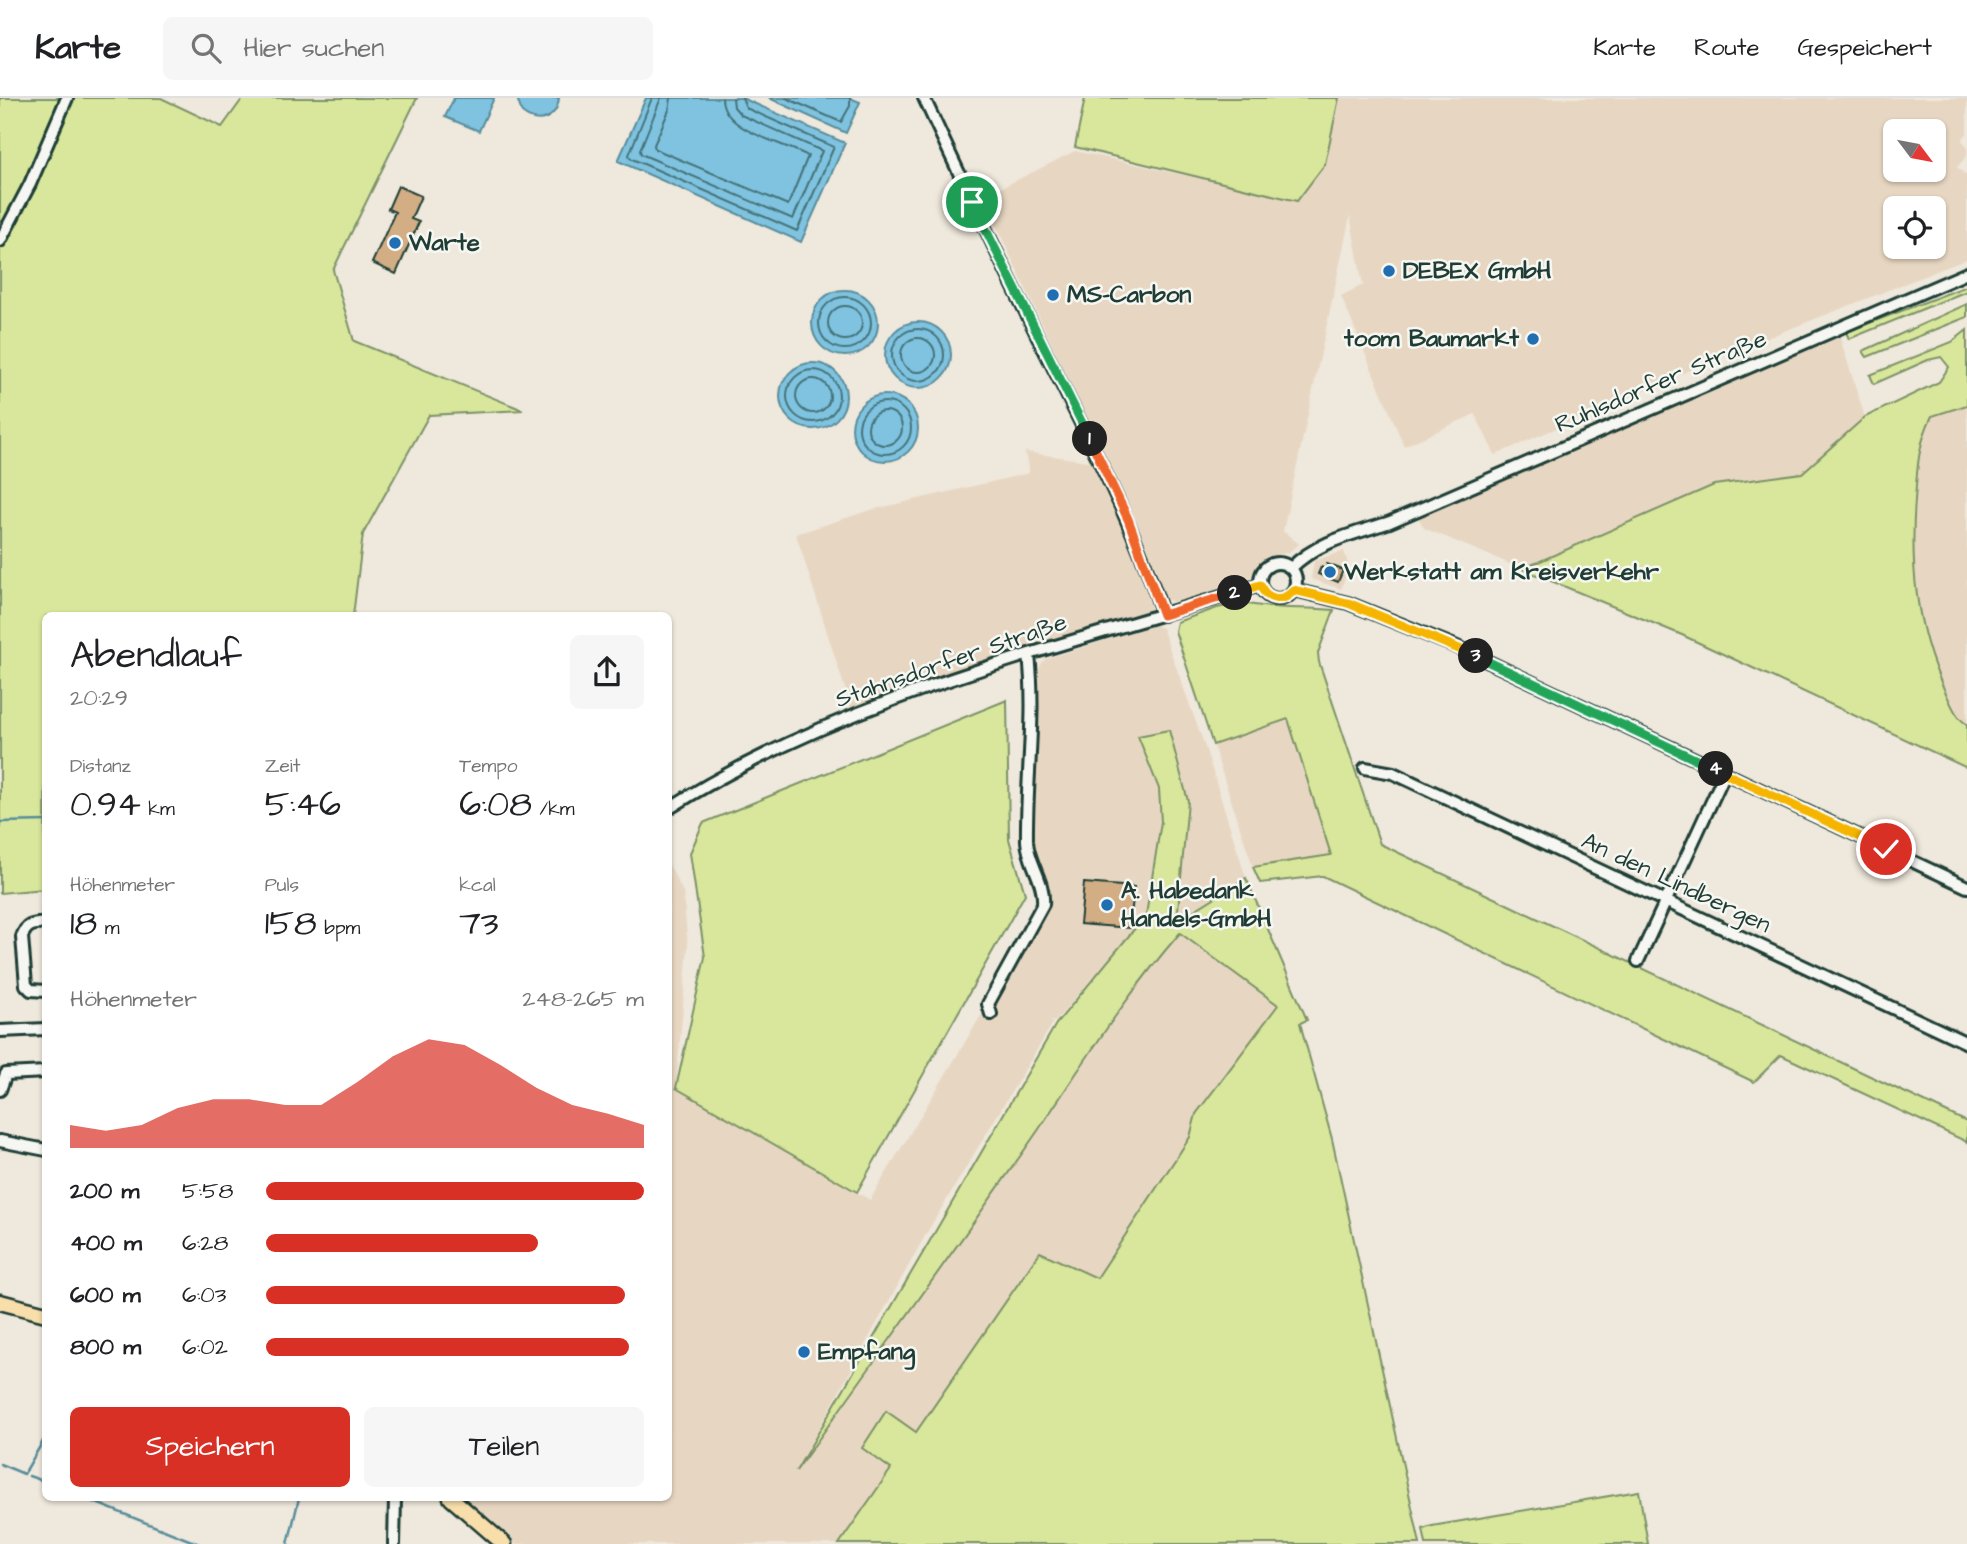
<!DOCTYPE html>
<html lang="de">
<head>
<meta charset="utf-8">
<style>
	body { margin:0; font-family:"Architects Daughter",sans-serif; background:#f6f6f6; color:#202124; height:100vh; display:flex; flex-direction:column; font-size:26px; white-space:nowrap }
	* { box-sizing:border-box; margin:0 }
	p { font-size:23px; color:#757577 }
	.icon { flex:none; width:38px; height:38px; fill:none; stroke:currentColor; stroke-width:2; stroke-linecap:round; stroke-linejoin:round }
	.map { position:relative; flex:1; overflow:hidden }
	.details { position:absolute; left:42px; top:514px; width:630px; height:889px; display:flex; flex-direction:column; background:#fff; border-radius:10px; box-shadow:0 2px 5px #0004 }
	.details>* { flex:none }
	.needle { width:46px; rotate:122deg }
	.buttons { position:absolute; left:1883px; top:21px; display:grid; gap:14px }
	.buttons a { display:grid; place-items:center; width:63px; height:63px; border-radius:10px; background:#fff; box-shadow:0 2px 5px #0004; font-size:35px }
	.pin { position:absolute; display:grid; place-items:center; width:60px; height:60px; color:#fff; margin:-30px; border:4px solid #fff; border-radius:50%; box-shadow:0 2px 7px #0007 }
	.km { position:absolute; width:35px; height:35px; margin:-18px; border-radius:50%; background:#222; color:#fff; font-size:19px; line-height:35px; text-align:center }
	.round { display:grid; place-items:center; flex:none; width:74px; height:74px; border-radius:10px; background:#f6f6f6 }
	.head { display:flex; align-items:center; justify-content:space-between; height:119px; padding:0 28px }
	h1 { font-size:38px; font-weight:600; line-height:52px }
	.stats { display:grid; grid-template-columns:repeat(3,1fr); gap:10px; height:119px; padding:7px 28px }
	.stats div { display:grid; align-content:center }
	.stats b { font-size:35px; font-weight:600 }
	.stats small { font-size:19px; font-weight:400 }
	.stats p { font-size:19px }
	.chart { height:196px; padding:14px 28px }
	.chart p { display:flex; justify-content:space-between }
	.chart svg { width:100%; height:126px; margin-top:7px; fill:#d93025; opacity:.7 }
	.cta { display:flex; gap:14px; margin-top:auto; padding:14px 28px }
	.cta a { flex:1; height:80px; border-radius:10px; background:#d93025; color:#fff; font-size:28px; font-weight:600; line-height:80px; text-align:center }
	.cta a+a { background:#f6f6f6; color:#202124 }
	ul { padding:0 28px; list-style:none; font-size:23px }
	li { display:grid; grid-template-columns:112px 84px 1fr; align-items:center; height:52px }
	li i { height:18px; border-radius:9px; background:#d93025 }
	header { display:flex; align-items:center; gap:42px; box-sizing:border-box; height:98px; padding:0 35px; background:#fff; border-bottom:2px solid #e0e0e0 }
	header strong { font-size:33px }
	nav { display:flex; gap:38px; margin-inline-start:auto; font-size:24px }
	.search { width:490px; height:63px; background:#f6f6f6; display:flex; align-items:center; gap:18px; box-sizing:border-box; padding:0 24px; border-radius:10px; color:#757577; font-size:26px }
	.map>svg:first-child { display:block }
	.built { fill:#e7d7c2; fill-rule:evenodd }
	.green { fill:#d8e79b; stroke:#7c9268; stroke-width:2 }
	.water { fill:#7fc3e0; stroke:#598d9b; stroke-width:2 }
	.lines { fill:none; stroke-linecap:round; stroke-linejoin:round }
	.shore { stroke:#457379; stroke-width:2 }
	.stream { stroke:#598d9b; stroke-width:2.5 }
	.building { fill:#d3ae85; stroke:#1f3d34; stroke-width:2 }
	.minor-casing { stroke:#1f3d34; stroke-width:16 }
	.major-casing { stroke:#1f3d34; stroke-width:19 }
	.minor { stroke:#f6f6f2; stroke-width:10 }
	.major { stroke:#f8deab; stroke-width:14 }
	.split-1-casing { stroke:#fff; stroke-width:14 }
	.split-2-casing { stroke:#fff; stroke-width:14 }
	.split-3-casing { stroke:#fff; stroke-width:14 }
	.split-4-casing { stroke:#fff; stroke-width:14 }
	.split-5-casing { stroke:#fff; stroke-width:14 }
	.split-1 { stroke:#22a559; stroke-width:9 }
	.split-2 { stroke:#f0652b; stroke-width:9 }
	.split-3 { stroke:#f5b400; stroke-width:9 }
	.split-4 { stroke:#22a559; stroke-width:9 }
	.split-5 { stroke:#f5b400; stroke-width:9 }
	.poi-dot { fill:#1f6fb2; stroke:#f6f6f2; stroke-width:2.5 }
	.labels { text-anchor:middle; dominant-baseline:central; stroke-width:5; stroke-linejoin:round; paint-order:stroke }
	.poi-label { font-size:24px; font-weight:bold; fill:#1f3d34; stroke:#f6f6f2; text-anchor:start }
	.street-label { font-size:24px; fill:#1f3d34; stroke:#f6f6f2 }
</style>
</head>
<body>
<header>
<strong>Karte</strong>
<div class="search"><svg class="icon" aria-label="search" viewBox="0 0 24 24"><circle cx="10" cy="10" r="6"/><path d="M15 15l6 6"/></svg>Hier suchen</div>
<nav><a>Karte</a><a>Route</a><a>Gespeichert</a></nav>
</header>
<div class="map">
<svg width="1967" height="1446" viewBox="0 0 1967 1446">
	<rect width="100%" height="100%" fill="#efe8dc"/>
	<filter id="ink" filterUnits="userSpaceOnUse"><feTurbulence type="fractalNoise" baseFrequency=".0143" numOctaves="2"/><feDisplacementMap in="SourceGraphic" scale="14" xChannelSelector="R" yChannelSelector="G"/><feConvolveMatrix kernelMatrix="1 2 1 2 8 2 1 2 1" color-interpolation-filters="sRGB"/></filter>
	<g filter="url(#ink)">
		<path class="built" d="M1339,0H1967V35L1962,42L1967,48V58L1957,69L1967,78V161L1724,257L1495,357L1475,316L1404,348L1341,198L1363,187L1350,118L1283,433L1299,446L1287,455L1268,458L1256,470L1249,482L1177,505L1163,500L1132,419L983,99L1075,53L1297,102L1325,66ZM1895,33H1934V72H1895ZM1895,110H1934V149H1895Z
			M1839,237L1865,319L1802,375L1714,387L1522,471L1424,430L1417,417Z
			M1967,307V626L1962,624L1949,601L1931,562L1923,538L1915,496L1912,438L1917,359L1925,331L1932,318Z
			M1025,354L1094,364L1124,425L1153,505L1149,514L1037,549L853,616L796,436L871,412L1029,375Z
			M1344,453L1349,469L1341,491L1311,481L1314,463Z
			M1154,527L1162,530L1205,649L1246,780L1177,824L1188,703L1138,638L1159,691L1161,724L1146,816L1055,924L1050,923L1053,925L926,1136L800,1365L1037,1034L1105,932L1151,867L1180,834L1278,906L1196,1016L1190,1039L1097,1180L1040,1154L839,1446H516L463,1400H668L669,767L683,794L688,849L676,990L870,1102L988,906L1043,806L1027,746L1030,654L1040,568L1045,561Z
			M1288,621L1331,757L1253,769L1213,647Z"/>
		<path class="green" d="M0,0H161L222,29L243,0H417L333,172L354,243L523,312L429,317L363,436L353,518H46L45,791L0,795Z
			M1085,0H1339L1325,66L1297,103L1075,49Z
			M1967,188V193L1849,241L1846,234Z
			M1967,206V219L1867,259L1863,253Z
			M1967,232V307L1932,318C1918,345 1917,372 1915,402C1910,468 1916,530 1944,591C1949,601 1956,621 1967,626V670L1682,537L1522,471L1714,387L1802,375L1865,319L1939,284L1949,269L1941,259L1928,262L1874,286L1870,277L1952,244Z
			M1243,505C1276,512 1301,509 1334,512L1318,555L1319,564L1380,746L1967,1024V1044L1781,957L1754,984L1323,778L1260,785L1253,769L1331,757L1288,621L1213,647L1175,533L1177,524L1217,510Z
			M1007,602L1009,741L1025,796L857,1094L676,990L705,859L690,755L703,725Z
			M1169,632L1188,703L1177,823L1246,780L1307,922L1300,925L1332,1041L1420,1446H839L891,1371L862,1350L886,1313L916,1334L1040,1154L1097,1180L1190,1039L1196,1016L1278,907L1180,835C1126,897 1083,966 1037,1034C958,1148 876,1260 796,1373L1056,926L1146,817L1161,724L1159,691L1138,638Z
			M1639,1393L1648,1446H1426L1423,1431L1432,1428Z"/>
		<path class="water" d="M454,0H494L479,33L445,19Z
			M517,0H559C557,21 538,28 522,15Z
			M646,0H742L845,45L801,144L618,63Z
			M769,0H850L860,4L846,35Z
			M812 225a33 33 0 1 1 66 0a33 33 0 1 1-66 0Z
			M885 257a33 33 0 1 1 66 0a33 33 0 1 1-66 0Z
			M780 298a33 33 0 1 1 66 0a33 33 0 1 1-66 0Z
			M852 330a33 33 0 1 1 66 0a33 33 0 1 1-66 0Z"/>
		<g class="lines">
			<path class="shore" d="M652,0L629,57L630,60L797,133L834,49L746,10L742,0
				M661,0L640,52L641,56L793,121L822,53L741,17L734,9L733,0
				M671,0L669,12L654,47L655,51L788,107L808,58C783,44 723,34 722,0
				M786,0L841,24L850,8V0
				M819 225a26 26 0 1 1 52 0a26 26 0 1 1-52 0Z
				M828 225a17 17 0 1 1 34 0a17 17 0 1 1-34 0Z
				M892 257a26 26 0 1 1 52 0a26 26 0 1 1-52 0Z
				M901 257a17 17 0 1 1 34 0a17 17 0 1 1-34 0Z
				M787 298a26 26 0 1 1 52 0a26 26 0 1 1-52 0Z
				M796 298a17 17 0 1 1 34 0a17 17 0 1 1-34 0Z
				M859 330a26 26 0 1 1 52 0a26 26 0 1 1-52 0Z
				M868 330a17 17 0 1 1 34 0a17 17 0 1 1-34 0Z"/>
			<path class="stream" d="M0,724L46,723
				M0,1366L24,1376L46,1338
				M29,1378L46,1384
				M84,1400L199,1446
				M288,1446L299,1400"/>
		</g>
		<path class="building" d="M398,88L421,98L411,121L419,124L396,176L372,165L395,114L388,111Z
			M1327,466L1343,472L1338,484L1318,476L1321,469L1326,471Z
			M1084,785L1134,789L1130,830L1080,826Z"/>
		<g class="lines">
			<g class="minor-casing">
				<path id="minor" d="M924,0C968,95 1013,190 1060,283C1098,360 1137,435 1163,517
					M0,143L30,86L67,0
					M1260 483a18 18 0 1 1 36 0a18 18 0 1 1-36 0Z
					M1291,470C1318,443 1354,436 1390,424L1967,175
					M1294,492L1348,505L1457,549L1967,789
					M1365,670L1393,675L1967,945
					M668,711C848,596 1059,550 1260,487
					M46,825C33,826 26,826 22,839L26,887L31,892L46,893
					M1638,863L1725,675
					M991,916L988,906L1043,806C1045,783 1028,765 1027,743C1026,681 1036,619 1029,557
					M0,933L46,931
					M0,992L6,976L46,974
					M0,1043L46,1052
					M394,1446L395,1400"/>
			</g>
			<g class="major-casing">
				<path id="major" d="M0,1204L46,1216
					M451,1400L504,1446"/>
			</g>
			<use href="#minor" class="minor"/>
			<use href="#major" class="major"/>
		</g>
	</g>
	<g class="lines" filter="url(#ink)">
		<g class="split-1-casing">
			<path id="split-1" d="M972,104L1090,341"/>
		</g>
		<g class="split-2-casing">
			<path id="split-2" d="M1090,341L1128,421L1163,517L1235,495"/>
		</g>
		<g class="split-3-casing">
			<path id="split-3" d="M1235,495L1260,487C1267,503 1283,505 1294,492L1348,505L1476,558"/>
		</g>
		<g class="split-4-casing">
			<path id="split-4" d="M1476,558L1716,671"/>
		</g>
		<g class="split-5-casing">
			<path id="split-5" d="M1716,671L1886,751"/>
		</g>
		<use href="#split-1" class="split-1"/>
		<use href="#split-2" class="split-2"/>
		<use href="#split-3" class="split-3"/>
		<use href="#split-4" class="split-4"/>
		<use href="#split-5" class="split-5"/>
	</g>
	<g class="poi-dot">
		<circle cx="395" cy="145" r="7"/>
		<circle cx="1389" cy="173" r="7"/>
		<circle cx="1053" cy="197" r="7"/>
		<circle cx="1533" cy="241" r="7"/>
		<circle cx="1330" cy="474" r="7"/>
		<circle cx="1107" cy="807" r="7"/>
		<circle cx="804" cy="1254" r="7"/>
	</g>
	<g class="labels">
		<g class="poi-label">
			<text x="409" y="145">Warte</text>
			<text x="1403" y="173">DEBEX GmbH</text>
			<text x="1067" y="197">MS-Carbon</text>
			<text x="1519" y="241" text-anchor="end">toom Baumarkt</text>
			<text x="1344" y="474">Werkstatt am Kreisverkehr</text>
			<text x="1121" y="793">A. Habedank<tspan x="1121" dy="28">Handels-GmbH</tspan></text>
			<text x="818" y="1254">Empfang</text>
		</g>
		<g class="street-label">
			<text transform="translate(1661 284) rotate(-23)">Ruhlsdorfer Straße</text>
			<text transform="translate(951 563) rotate(-19)">Stahnsdorfer Straße</text>
			<text transform="translate(1676 785) rotate(25)">An den Lindbergen</text>
		</g>
	</g>
</svg>
<div class="buttons">
<a><svg class="needle" viewBox="-14 -14 28 28"><path d="M0-13l5 13h-10z" fill="#e53935"/><path d="M0 13l5-13h-10z" fill="#757577"/></svg></a>
<a><svg class="icon" aria-label="locate" viewBox="0 0 24 24"><circle cx="12" cy="12" r="6"/><path d="M12 2v4M12 18v4M2 12h4M18 12h4"/></svg></a>
</div>
<div class="pin" style="left:972px;top:104px;background:#1e9e55"><svg class="icon" aria-label="arrive" viewBox="0 0 24 24"><path d="M6 21V4h12l-3 4 3 4H6"/></svg></div>
<div class="pin" style="left:1886px;top:751px;background:#d93025"><svg class="icon" aria-label="check" viewBox="0 0 24 24"><path d="M5 12l5 5 9-10"/></svg></div>
<b class="km" style="left:1090px;top:341px">1</b>
<b class="km" style="left:1235px;top:495px">2</b>
<b class="km" style="left:1476px;top:558px">3</b>
<b class="km" style="left:1716px;top:671px">4</b>
<section class="details">
<div class="head"><div><h1>Abendlauf</h1><p>20:29</p></div><a class="round"><svg class="icon" aria-label="share" viewBox="0 0 24 24"><path d="M12 15V3M7 8l5-5 5 5M5 13v7h14v-7"/></svg></a></div>
<div class="stats">
<div><p>Distanz</p><b>0.94<small> km</small></b></div>
<div><p>Zeit</p><b>5:46</b></div>
<div><p>Tempo</p><b>6:08<small> /km</small></b></div>
</div>
<div class="stats">
<div><p>Höhenmeter</p><b>18<small> m</small></b></div>
<div><p>Puls</p><b>158<small> bpm</small></b></div>
<div><p>kcal</p><b>73</b></div>
</div>
<div class="chart"><p><span>Höhenmeter</span>248–265 m</p>
<svg viewBox="0 0 160 44" preserveAspectRatio="none"><path d="M0 44V36L10 38L20 36L30 30L40 27L50 27L60 29L70 29L80 21L90 12L100 6L110 8L120 15L130 23L140 29L150 32L160 36V44z"/></svg>
</div>
<ul>
<li><b>200 m</b>5:58<i style="width:100%"></i></li>
<li><b>400 m</b>6:28<i style="width:72%"></i></li>
<li><b>600 m</b>6:03<i style="width:95%"></i></li>
<li><b>800 m</b>6:02<i style="width:96%"></i></li>
</ul>
<div class="cta"><a>Speichern</a><a>Teilen</a></div>
</section>
</div>
</body>
</html>
